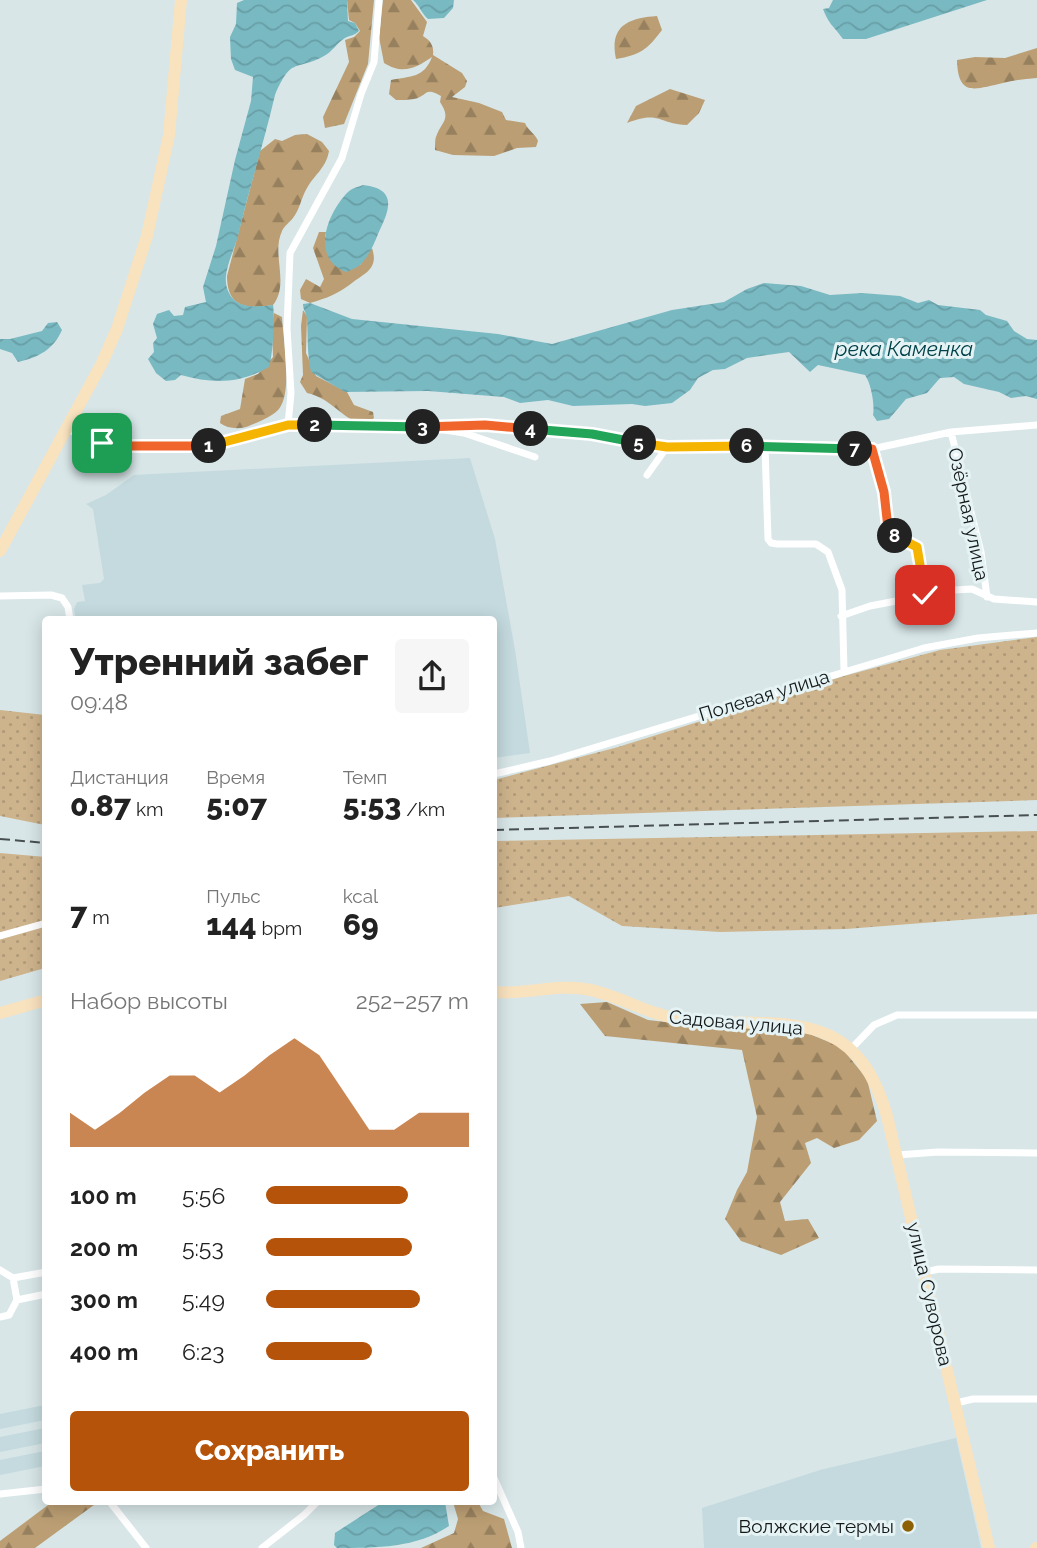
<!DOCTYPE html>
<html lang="ru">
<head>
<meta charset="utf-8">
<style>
	body { margin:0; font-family:Raleway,sans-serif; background:#f6f6f6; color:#222; height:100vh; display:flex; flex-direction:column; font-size:26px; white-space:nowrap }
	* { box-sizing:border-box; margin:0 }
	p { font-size:23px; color:#767676 }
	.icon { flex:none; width:38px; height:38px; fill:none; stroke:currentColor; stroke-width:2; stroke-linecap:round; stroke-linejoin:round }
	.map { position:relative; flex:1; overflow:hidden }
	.side { position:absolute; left:42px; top:616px; width:455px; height:889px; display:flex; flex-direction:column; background:#fff; border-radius:7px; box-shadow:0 4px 18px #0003 }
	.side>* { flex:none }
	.pin { position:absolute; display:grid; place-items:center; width:60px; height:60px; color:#fff; margin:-30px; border-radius:14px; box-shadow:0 4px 10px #0006 }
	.km { position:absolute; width:35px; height:35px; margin:-18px; border-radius:50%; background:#222; color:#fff; font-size:19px; line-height:35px; text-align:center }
	.round { display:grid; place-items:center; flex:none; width:74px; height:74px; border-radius:7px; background:#f6f6f6 }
	.headline { display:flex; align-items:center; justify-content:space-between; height:119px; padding:0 28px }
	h1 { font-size:38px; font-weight:800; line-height:52px }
	.figures { display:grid; grid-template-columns:repeat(3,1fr); gap:10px; height:119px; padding:7px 28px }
	.figures div { display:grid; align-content:center }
	.figures b { font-size:30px; font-weight:800 }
	.figures small { font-size:19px; font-weight:400 }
	.figures p { font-size:19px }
	.chart { height:196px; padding:14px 28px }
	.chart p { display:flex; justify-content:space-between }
	.chart svg { width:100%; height:126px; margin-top:7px; fill:#b45309; opacity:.7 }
	.button { display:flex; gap:14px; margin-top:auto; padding:14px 28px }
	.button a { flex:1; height:80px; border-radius:7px; background:#b45309; color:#fff; font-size:28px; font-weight:800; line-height:80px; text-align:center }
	ul { padding:0 28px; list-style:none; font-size:23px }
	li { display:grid; grid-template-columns:112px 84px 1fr; align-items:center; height:52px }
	li i { height:18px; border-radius:9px; background:#b45309 }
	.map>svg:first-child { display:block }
	.built { fill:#c4dade }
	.forest { fill:url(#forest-firs) }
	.park { fill:url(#park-dots) }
	.water { fill:url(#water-waves) }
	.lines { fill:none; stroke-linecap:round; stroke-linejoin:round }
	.minor { stroke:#fff; stroke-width:7 }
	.primary { stroke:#f9e2be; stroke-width:12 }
	.rail { stroke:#484f50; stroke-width:2; stroke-dasharray:10 5; stroke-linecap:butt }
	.split-1-casing { stroke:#fff; stroke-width:14 }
	.split-2-casing { stroke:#fff; stroke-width:14 }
	.split-3-casing { stroke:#fff; stroke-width:14 }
	.split-4-casing { stroke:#fff; stroke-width:14 }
	.split-5-casing { stroke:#fff; stroke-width:14 }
	.split-6-casing { stroke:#fff; stroke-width:14 }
	.split-7-casing { stroke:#fff; stroke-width:14 }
	.split-8-casing { stroke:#fff; stroke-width:14 }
	.split-9-casing { stroke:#fff; stroke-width:14 }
	.split-1 { stroke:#f0652b; stroke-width:9 }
	.split-2 { stroke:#f5b400; stroke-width:9 }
	.split-3 { stroke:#22a559; stroke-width:9 }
	.split-4 { stroke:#f0652b; stroke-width:9 }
	.split-5 { stroke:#22a559; stroke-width:9 }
	.split-6 { stroke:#f5b400; stroke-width:9 }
	.split-7 { stroke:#22a559; stroke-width:9 }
	.split-8 { stroke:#f0652b; stroke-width:9 }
	.split-9 { stroke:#f5b400; stroke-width:9 }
	.poi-dot { fill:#8c6003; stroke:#e5f3f5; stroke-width:2.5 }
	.labels { text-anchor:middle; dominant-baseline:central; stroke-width:6; stroke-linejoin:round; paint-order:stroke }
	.street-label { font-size:19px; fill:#141819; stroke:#e5f3f5 }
	.poi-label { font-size:19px; fill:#141819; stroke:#e5f3f5; text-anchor:end }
	.water-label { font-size:21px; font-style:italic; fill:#014148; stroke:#e5f3f5 }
</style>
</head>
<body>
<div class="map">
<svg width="1037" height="1548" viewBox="0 0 1037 1548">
	<defs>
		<pattern id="forest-firs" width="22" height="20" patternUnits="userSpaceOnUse" patternTransform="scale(1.75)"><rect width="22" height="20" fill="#bb9e73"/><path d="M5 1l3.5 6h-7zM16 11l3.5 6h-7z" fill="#97805e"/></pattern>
		<pattern id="park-dots" width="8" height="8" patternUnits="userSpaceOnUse" patternTransform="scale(1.75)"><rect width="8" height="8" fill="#ceb48d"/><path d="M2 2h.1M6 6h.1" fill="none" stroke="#b09a79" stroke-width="1.8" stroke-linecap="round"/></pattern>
		<pattern id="water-waves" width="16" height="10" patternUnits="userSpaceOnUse" patternTransform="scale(1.75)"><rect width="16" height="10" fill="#79b9c2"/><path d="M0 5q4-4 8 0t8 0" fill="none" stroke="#689ea6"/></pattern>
	</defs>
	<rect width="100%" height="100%" fill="#d8e6e8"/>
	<path class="built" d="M470,458L495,539L515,650L530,753L494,758V620L76,619L74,609L77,602L85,601L82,585L100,583L104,579L93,509L86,504L106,495L134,475Z
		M45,1405V1420L0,1429V1414Z
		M45,1428V1443L0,1452V1437Z
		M956,1438L981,1548H704L702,1508L820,1470Z
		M45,1451V1466L0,1475V1460Z"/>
	<path class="forest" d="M347,0H374L368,64L344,124L325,128L323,117L349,62L345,40L354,37L360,31L355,23L349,20Z
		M383,0H411L427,22L423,36C431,41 434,46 433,55L462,73L467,81L465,87L452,97L479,103L502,112L506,120L525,123C528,131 535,133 538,141L536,147L517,148L494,156L453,155L435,150C435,148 435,138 436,137C441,122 452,120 440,102L441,96C424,86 428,96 414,99C409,100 402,100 396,100L389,94L391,80C411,76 424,78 432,57C416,68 403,75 384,63L379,37Z
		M657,16L662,30C647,50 640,55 616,59C609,26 628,18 657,16Z
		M1037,48V78C1025,79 1014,80 1003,83C975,89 958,98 957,60L975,57L1005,58Z
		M670,89L705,100L699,113L687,125C658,124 660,110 627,123L636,106Z
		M307,134L322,142L329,151C326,168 315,174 307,188C301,198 300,209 293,218C290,222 284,226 282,231C271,255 290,283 273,305C247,309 227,308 227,276L260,151L275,139L282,141L295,135Z
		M319,232H326L325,237L360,265L372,248C379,269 365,273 352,283C338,294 327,298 310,303L301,299L300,290L306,279L320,287L324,279L313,248Z
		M303,310L307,316L306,353L316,376L347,392L354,405L373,412L374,418L366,424C343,422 334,399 307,393L300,382L303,375L301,326Z
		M274,313L282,317C283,338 293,391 279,409C273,416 259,422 251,425C241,430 228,429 220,423L221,416L240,409L245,379L258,374L273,357L272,326Z
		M607,1002L648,1020L693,1025L800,1030L841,1047L867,1079L877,1121L859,1140L834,1148L817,1138L805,1143L811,1163L780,1202L785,1221L808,1219L819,1238L781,1255L741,1241L725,1219L737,1190L747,1172L757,1117L742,1050L605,1036L580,1004Z
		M52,1502H98L35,1548H0V1541Z
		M453,1502H478L483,1511L504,1519L512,1548H421L454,1533L458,1519Z"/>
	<path class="park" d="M1037,637V800L494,818V780L618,747L844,676L940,650Z
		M0,710L45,715V825L0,816Z
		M1037,831V914L846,929L720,932L622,926L569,896L494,908V841Z
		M0,853L46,857L45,968L0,981Z"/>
	<path class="water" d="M244,0H347L348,21L355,23L359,31C354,36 351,35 345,38C337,43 332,52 324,56C294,72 292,56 275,95C264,142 249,189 238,236C234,251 222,273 227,288C234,310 255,307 273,305C275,316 273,356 269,367C240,384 213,384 181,375L175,380L166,381L156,373L148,359L154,352L153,343L157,338L153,324L157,314L169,310L174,316L183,315L185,307L206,302L203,287L216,246L235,160L251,101L253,77L235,70L231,59L230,37L236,24L237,3Z
		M413,0H454L453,8L444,18L428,19C421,13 420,6 413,0Z
		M833,0H987L866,39H843C834,26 829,25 823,9L829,8Z
		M363,185C399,189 389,211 378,234C374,244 369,256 361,264C357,268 351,270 346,272C310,258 327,213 348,192C352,188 358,187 363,185Z
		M764,283L801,286L830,295L862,293L900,296L918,303L929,300L938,305L980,310L986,315L1007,321L1014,331L1027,339L1037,340V399L1026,396L1011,398L999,392L964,384L954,377L940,378L927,393L906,399L889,419L877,421L873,415C875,405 871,383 865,375L818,365L810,372L789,352L747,358L725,369L713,370L698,378L690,390L672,403L645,406L632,404L573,406L548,400L520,403L504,397L428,391L345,392L311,372C307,354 308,338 307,320C307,313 303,311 303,304L310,303L352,319L498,334L552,344L672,310L724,302L747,289Z
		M57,322L62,330C53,350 39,357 18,362L12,353L0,349V339H10L42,331L48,323Z
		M383,1502H445L449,1526C417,1548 376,1548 337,1548L334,1545L335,1533Z"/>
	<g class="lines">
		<path class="minor" d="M288,425L291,393L287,328L290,253L342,158L361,94L374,62L379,0
			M442,426C519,424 592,435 667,447
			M66,429L109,446L204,447L288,425L426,427L464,433L535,457
			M951,432L981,552L987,597
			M765,447L768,539L771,543L777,544H816L828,552L842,590L844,671
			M872,449L884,492L888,528L892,534L917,547L924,595
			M647,475L667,447L872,449L951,432L1037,425
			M0,596L51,595L62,598L68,607L70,620
			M841,616L870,606L954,590L972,589L994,599L1037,602
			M494,774L550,761L924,648L978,638L1037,633
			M0,936L46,923
			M851,1049L874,1025L897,1015H1037
			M897,1155L938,1152L1037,1153
			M0,1270L13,1278L46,1272
			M925,1272L939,1269L1037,1270
			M13,1278L17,1300
			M0,1317L9,1315L17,1300L46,1294
			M956,1403L973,1399H1037
			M494,1478L518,1532L521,1548
			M0,1494L46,1489
			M110,1502L146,1548
			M262,1548L304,1515L317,1502"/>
		<path class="primary" d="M0,551L102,363L117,329L147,236L169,135L181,0
			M494,992C524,995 555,984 585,989C618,994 647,1015 682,1019C776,1031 853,998 887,1116L989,1548
			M0,1013L46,1000
			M1036,1548H1037"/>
		<path class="rail" d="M494,830L1037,815
			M0,839L46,843"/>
	</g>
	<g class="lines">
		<g class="split-1-casing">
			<path id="split-1" d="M102,443L109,446H209"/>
		</g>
		<g class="split-2-casing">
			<path id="split-2" d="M209,446L288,425H315"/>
		</g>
		<g class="split-3-casing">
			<path id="split-3" d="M315,425L423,427"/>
		</g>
		<g class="split-4-casing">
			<path id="split-4" d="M423,427L485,425L531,429"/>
		</g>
		<g class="split-5-casing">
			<path id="split-5" d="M531,429L592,434L639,443"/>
		</g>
		<g class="split-6-casing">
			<path id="split-6" d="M639,443L667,447L747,446"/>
		</g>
		<g class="split-7-casing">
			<path id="split-7" d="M747,446L855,449"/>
		</g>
		<g class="split-8-casing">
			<path id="split-8" d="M855,449H872L884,492L888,528L895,536"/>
		</g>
		<g class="split-9-casing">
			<path id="split-9" d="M895,536L917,547L925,595"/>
		</g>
		<use href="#split-1" class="split-1"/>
		<use href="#split-2" class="split-2"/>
		<use href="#split-3" class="split-3"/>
		<use href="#split-4" class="split-4"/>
		<use href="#split-5" class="split-5"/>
		<use href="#split-6" class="split-6"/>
		<use href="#split-7" class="split-7"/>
		<use href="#split-8" class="split-8"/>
		<use href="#split-9" class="split-9"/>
	</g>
	<circle class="poi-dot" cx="908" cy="1526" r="7"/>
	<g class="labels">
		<g class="street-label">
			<text transform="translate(969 514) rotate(78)">Озёрная улица</text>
			<text transform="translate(764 695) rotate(-17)">Полевая улица</text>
			<text transform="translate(736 1022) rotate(5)">Садовая улица</text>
			<text transform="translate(930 1294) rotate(77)">улица Суворова</text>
		</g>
		<g class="poi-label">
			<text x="894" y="1526">Волжские термы</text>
		</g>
		<g class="water-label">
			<text x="904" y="348">река Каменка</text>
		</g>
	</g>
</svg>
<div class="pin" style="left:102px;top:443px;background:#1e9e55"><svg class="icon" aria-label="arrive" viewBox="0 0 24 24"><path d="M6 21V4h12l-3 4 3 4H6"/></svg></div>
<div class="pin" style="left:925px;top:595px;background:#d93025"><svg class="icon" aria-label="check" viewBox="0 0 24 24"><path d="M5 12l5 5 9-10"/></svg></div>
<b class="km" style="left:209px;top:446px">1</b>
<b class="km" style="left:315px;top:425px">2</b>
<b class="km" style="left:423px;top:427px">3</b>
<b class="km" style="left:531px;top:429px">4</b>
<b class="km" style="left:639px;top:443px">5</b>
<b class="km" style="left:747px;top:446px">6</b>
<b class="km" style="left:855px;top:449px">7</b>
<b class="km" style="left:895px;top:536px">8</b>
<section class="side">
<div class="headline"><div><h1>Утренний забег</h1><p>09:48</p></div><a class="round"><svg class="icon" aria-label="share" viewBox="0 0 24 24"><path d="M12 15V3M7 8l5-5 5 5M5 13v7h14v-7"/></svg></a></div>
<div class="figures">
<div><p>Дистанция</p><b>0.87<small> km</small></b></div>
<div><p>Время</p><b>5:07</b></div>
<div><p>Темп</p><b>5:53<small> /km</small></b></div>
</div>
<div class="figures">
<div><b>7<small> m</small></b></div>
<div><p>Пульс</p><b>144<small> bpm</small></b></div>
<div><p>kcal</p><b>69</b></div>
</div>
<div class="chart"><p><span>Набор высоты</span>252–257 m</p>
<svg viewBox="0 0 160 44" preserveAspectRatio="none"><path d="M0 44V32L10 38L20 32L30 25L40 19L50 19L60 25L70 19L80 12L90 6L100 12L110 25L120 38L130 38L140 32L150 32L160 32V44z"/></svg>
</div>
<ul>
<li><b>100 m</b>5:56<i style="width:70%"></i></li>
<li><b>200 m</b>5:53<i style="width:72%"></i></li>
<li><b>300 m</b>5:49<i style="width:76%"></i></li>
<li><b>400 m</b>6:23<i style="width:52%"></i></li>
</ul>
<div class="button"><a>Сохранить</a></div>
</section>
</div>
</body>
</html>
